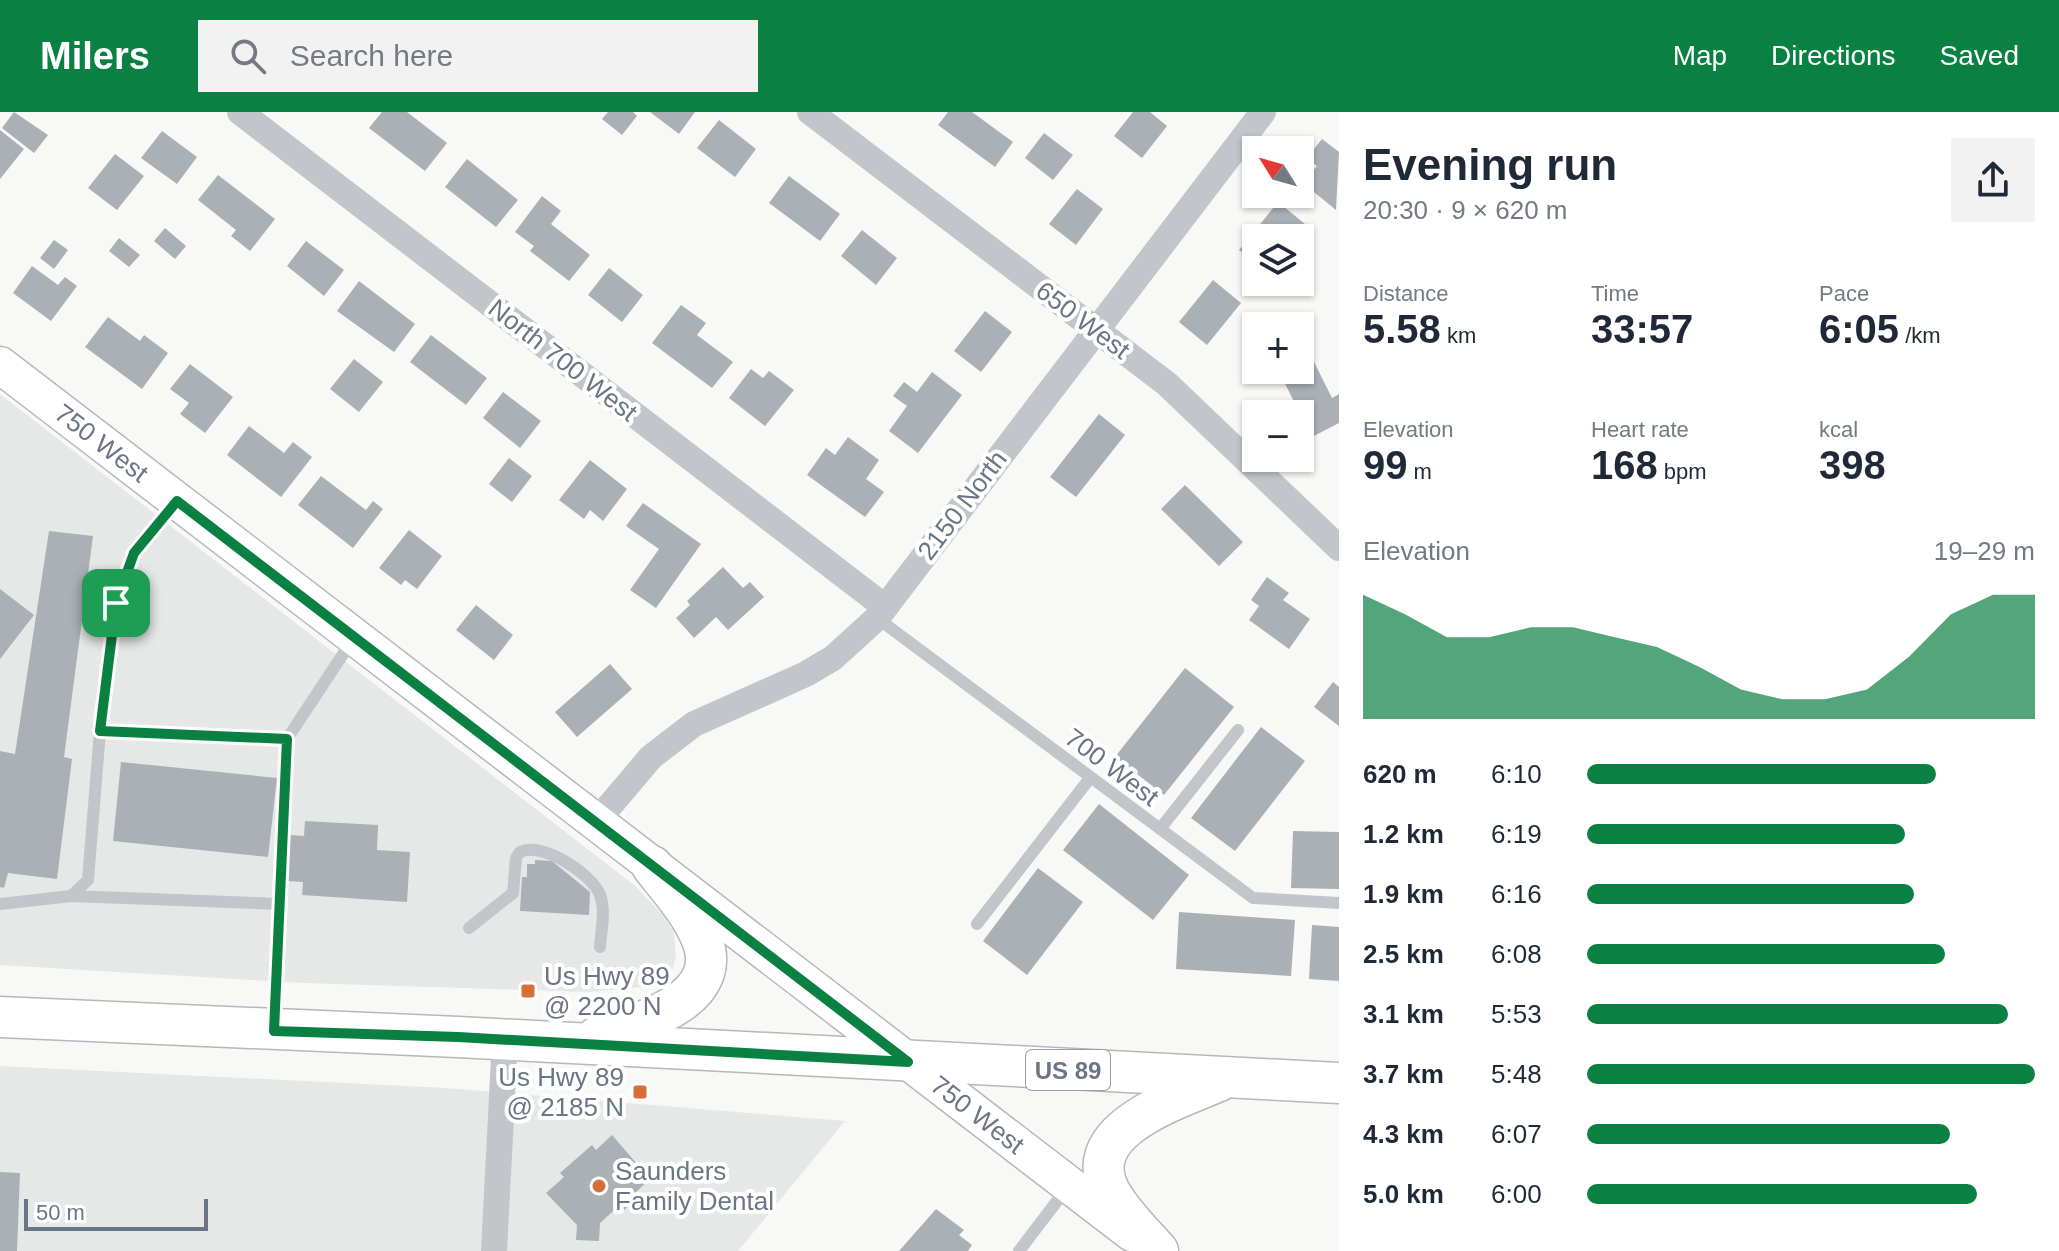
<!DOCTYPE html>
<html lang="en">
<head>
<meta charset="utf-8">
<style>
	body { margin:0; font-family:Helvetica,sans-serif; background:#f2f2f3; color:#1f2937; height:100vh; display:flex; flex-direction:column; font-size:30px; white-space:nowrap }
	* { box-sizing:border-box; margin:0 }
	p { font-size:26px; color:#747a83 }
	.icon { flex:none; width:44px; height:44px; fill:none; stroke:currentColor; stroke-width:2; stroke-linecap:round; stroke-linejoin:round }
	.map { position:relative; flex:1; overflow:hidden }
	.drawer { display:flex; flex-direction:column; background:#fff; width:720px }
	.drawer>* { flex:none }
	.needle { width:52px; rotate:307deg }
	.fabs { position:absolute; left:1242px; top:24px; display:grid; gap:16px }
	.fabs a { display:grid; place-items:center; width:72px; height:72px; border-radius:0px; background:#fff; box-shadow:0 2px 6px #0004; font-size:40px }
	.scale { position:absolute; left:24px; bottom:20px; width:184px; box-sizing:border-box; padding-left:8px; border:4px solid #6a7685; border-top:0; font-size:22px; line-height:28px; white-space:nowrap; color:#6a7685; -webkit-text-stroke:6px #fff; paint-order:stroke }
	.pin { position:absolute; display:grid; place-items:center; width:68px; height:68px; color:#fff; margin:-34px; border-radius:16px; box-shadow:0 4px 12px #0006 }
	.round { display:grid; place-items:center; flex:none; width:84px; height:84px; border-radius:0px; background:#f2f2f3 }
	.overview { display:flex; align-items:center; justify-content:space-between; height:136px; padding:0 24px }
	h1 { font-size:44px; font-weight:800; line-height:60px }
	.stats { display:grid; grid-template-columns:repeat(3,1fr); gap:12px; height:136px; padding:8px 24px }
	.stats div { display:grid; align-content:center }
	.stats b { font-size:40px; font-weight:800 }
	.stats small { font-size:22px; font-weight:400 }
	.stats p { font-size:22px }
	.chart { height:224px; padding:16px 24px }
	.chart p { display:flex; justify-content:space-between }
	.chart svg { width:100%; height:144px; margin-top:8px; fill:#0b8043; opacity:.7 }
	ul { padding:0 24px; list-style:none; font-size:26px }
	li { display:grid; grid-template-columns:128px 96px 1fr; align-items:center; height:60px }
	li i { height:20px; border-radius:10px; background:#0b8043 }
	header { display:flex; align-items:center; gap:48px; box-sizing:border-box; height:112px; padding:0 40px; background:#0b8043; color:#fff }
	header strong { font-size:38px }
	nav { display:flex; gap:44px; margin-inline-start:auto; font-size:28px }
	.search { width:560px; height:72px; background:#f2f2f3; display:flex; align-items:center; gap:20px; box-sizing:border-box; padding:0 28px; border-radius:0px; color:#747a83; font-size:30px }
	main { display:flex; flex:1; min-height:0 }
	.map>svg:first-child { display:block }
	.built { fill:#e6e7e7 }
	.building { fill:#aab0b6 }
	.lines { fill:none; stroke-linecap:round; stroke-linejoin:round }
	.secondary-casing { stroke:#b5b9be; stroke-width:39 }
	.primary-casing { stroke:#b4b7bc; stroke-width:43 }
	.lane { stroke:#c2c5c9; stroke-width:12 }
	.street { stroke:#c2c5c9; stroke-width:26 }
	.secondary { stroke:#fff; stroke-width:36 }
	.primary { stroke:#fff; stroke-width:40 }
	.route-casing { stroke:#fff; stroke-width:16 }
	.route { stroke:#0b8043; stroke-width:10 }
	.poi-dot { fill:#d66e39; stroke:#fff; stroke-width:3 }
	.labels { text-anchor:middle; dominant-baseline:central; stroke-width:8; stroke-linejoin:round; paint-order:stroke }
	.shield { fill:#fff; stroke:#979faa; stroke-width:2 }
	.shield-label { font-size:24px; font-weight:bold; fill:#6a7685 }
	.street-label { font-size:26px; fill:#6a7685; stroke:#fff }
	.poi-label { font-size:26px; fill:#6a7685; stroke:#fff; text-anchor:start }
</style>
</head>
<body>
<header>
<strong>Milers</strong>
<div class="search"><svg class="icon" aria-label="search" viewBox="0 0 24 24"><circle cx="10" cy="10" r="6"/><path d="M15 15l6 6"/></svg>Search here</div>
<nav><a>Map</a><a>Directions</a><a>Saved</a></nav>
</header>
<main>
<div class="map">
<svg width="1339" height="1139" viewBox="0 0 1339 1139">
	<rect width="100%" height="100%" fill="#f8f8f6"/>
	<path class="built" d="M0,282L634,773L664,804L674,821L676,844L671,863L655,874L589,880L304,871L0,853Z
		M0,954L446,976L845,1009L738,1139H0Z"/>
	<path class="building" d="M14,0L48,23L34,41L2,16Z
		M382,0H407L447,31L425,59L369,16Z
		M608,0H633L637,4L622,23L602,7Z
		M650,0H695L679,22Z
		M948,0H972L1013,30L995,55L938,13Z
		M1133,0H1150L1167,14L1142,46L1114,24Z
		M719,8L756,37L735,65L697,36Z
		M0,18L24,37L0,67Z
		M162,19L197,45L177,72L141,46Z
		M1044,21L1073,43L1053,68L1025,46Z
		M1322,27L1339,40L1336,98L1303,71L1317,54L1307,46Z
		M115,42L144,64L117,98L88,76Z
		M467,47L518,88L496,115L445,75Z
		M218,63L275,107L250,139L231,124L236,118L198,88Z
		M789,64L840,102L820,129L769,91Z
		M1077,77L1103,97L1076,133L1049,112Z
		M542,84L561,99L551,112L590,143L569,169L530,139L534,134L515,120Z
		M1278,90L1305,112L1294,126H1256V151L1239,138Z
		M165,116L186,134L175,147L154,129Z
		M862,118L897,146L876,173L841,144Z
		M119,126L140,143L129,155L109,139Z
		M54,128L68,138L54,157L40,146Z
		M306,129L344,158L324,184L287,154Z
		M32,154L58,173L65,165L77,174L51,209L13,181Z
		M609,156L643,183L622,210L588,183Z
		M1213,168L1241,191L1207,233L1179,210Z
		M359,169L415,212L394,240L337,199Z
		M681,193L706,211L697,223L733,250L712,276L652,231Z
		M985,199L1012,220L981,260L954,239Z
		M108,205L140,229L144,223L168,241L142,277L85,235Z
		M431,223L487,266L466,293L410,250Z
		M1310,242L1332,286L1339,282V311L1312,325L1278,258H1300V247Z
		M354,247L383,270L359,300L330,277Z
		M190,252L233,285L205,321L180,302L189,291L170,277Z
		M751,257L763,266L769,259L794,278L765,314L729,286Z
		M932,260L962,283L918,341L889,319L907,294L893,284L904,270L917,280Z
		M503,280L541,309L520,336L483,306Z
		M1099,302L1125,323L1076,385L1050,365Z
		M249,314L284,341L293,330L312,345L281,385L227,343Z
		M848,325L879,348L866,367L884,380L865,405L807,363L826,336L835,343Z
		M509,346L532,364L512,390L489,372Z
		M590,348L627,377L603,409L590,398L584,407L559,388Z
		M321,364L366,398L373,389L383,397L353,436L298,393Z
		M1185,373L1243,430L1219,454L1161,397Z
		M643,391L701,432L656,496L630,478L659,437L626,414Z
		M409,418L442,444L417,477L405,468L401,473L379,456Z
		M49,419L93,424L64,645L72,647L57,767L8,761L4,776L0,775V639L15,642Z
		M723,455L743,476L750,470L764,485L728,518L716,505L694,526L676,506L690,493L687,489Z
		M1267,465L1289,481L1283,488L1310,507L1289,537L1249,508L1259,494L1251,488Z
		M0,477L34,503L0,547Z
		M476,493L513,523L494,548L456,518Z
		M610,552L632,577L577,625L555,600Z
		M1185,556L1234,595L1164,683L1115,645Z
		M1333,570L1339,575V614L1314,595Z
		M1261,615L1305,649L1235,739L1191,706Z
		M121,650L277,666L268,745L113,729Z
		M1099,692L1189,763L1153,808L1063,738Z
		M305,709L378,713L377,738L410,740L407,790L302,783L303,770L287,769L290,723L304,724Z
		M1293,719L1339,720V777L1291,776Z
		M535,748L552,749L590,780L589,803L520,799L522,765H527V752H535Z
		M1038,756L1083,790L1027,863L983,829Z
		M1179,800L1295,808L1291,864L1176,857Z
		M1312,813L1339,815V869L1309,867Z
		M612,1023L650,1067L636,1080L640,1084L624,1098L620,1093L600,1111L599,1129L576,1128L577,1113L546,1081L564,1065L560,1061L592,1033L596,1038Z
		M0,1060L20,1061L17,1139H0Z
		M936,1097L964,1118L959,1123L972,1133L968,1139H899Z"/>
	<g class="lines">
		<g class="secondary-casing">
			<g id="secondary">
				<path id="s1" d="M0,253L1132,1121"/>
			</g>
		</g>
		<g class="primary-casing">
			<path id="primary" d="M0,905L458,925L1339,971
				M597,925C640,911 728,888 701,825C690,799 669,776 652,754
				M1158,1139C1142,1121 1122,1102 1110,1080C1077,1017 1178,987 1219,969"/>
		</g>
		<path class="lane" d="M175,391L134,441L116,491L100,619L287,627L353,527
			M877,506L1253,786L1339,791
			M1160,717L1238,618
			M71,784L279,792
			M0,792L71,784L88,768L100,619
			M977,812L1090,666
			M469,816L513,781L516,746L520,740C542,729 592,762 600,783C606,799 601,819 600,835
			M274,912L287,627
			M1019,1139L1067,1076"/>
		<path class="street" d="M240,0L885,495
			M810,0L1167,272L1339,436
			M596,710L651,645L694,612L806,562L833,546L877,506L1263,0
			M494,1139L505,927"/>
		<use href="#secondary" class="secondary"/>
		<use href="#primary" class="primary"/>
	</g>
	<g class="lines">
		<g class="route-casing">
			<path id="route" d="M177,389L908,950L458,925L274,919L287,627L100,619L116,491L134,441Z"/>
		</g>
		<use href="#route" class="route"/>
	</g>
	<g class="poi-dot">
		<rect x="520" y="871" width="16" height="16" rx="4"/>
		<rect x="632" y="972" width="16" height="16" rx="4"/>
		<circle cx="599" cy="1074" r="8"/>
	</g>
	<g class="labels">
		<rect class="shield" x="1026" y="938" width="84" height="40" rx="6"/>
		<g class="shield-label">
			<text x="1068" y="958">US 89</text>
		</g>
		<g class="street-label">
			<text transform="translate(1083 208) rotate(37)">650 West</text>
			<text transform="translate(563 248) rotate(38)">North 700 West</text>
			<text stroke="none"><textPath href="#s1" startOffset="128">750 West</textPath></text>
			<text transform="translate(962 393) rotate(-53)">2150 North</text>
			<text transform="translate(1112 655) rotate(37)">700 West</text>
			<text stroke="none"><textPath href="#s1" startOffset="1232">750 West</textPath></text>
		</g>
		<g class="poi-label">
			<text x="544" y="864">Us Hwy 89<tspan x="544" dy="30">@ 2200 N</tspan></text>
			<text x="624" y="965" text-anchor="end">Us Hwy 89<tspan x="624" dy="30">@ 2185 N</tspan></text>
			<text x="615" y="1059">Saunders<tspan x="615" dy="30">Family Dental</tspan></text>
		</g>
	</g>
</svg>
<div class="fabs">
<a><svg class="needle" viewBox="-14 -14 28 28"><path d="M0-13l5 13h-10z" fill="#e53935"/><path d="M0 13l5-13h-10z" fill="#747a83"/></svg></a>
<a><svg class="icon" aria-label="layers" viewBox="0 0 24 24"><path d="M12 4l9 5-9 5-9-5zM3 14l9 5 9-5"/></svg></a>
<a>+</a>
<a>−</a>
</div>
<div class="scale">50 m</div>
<div class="pin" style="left:116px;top:491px;background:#1e9e55"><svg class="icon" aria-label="arrive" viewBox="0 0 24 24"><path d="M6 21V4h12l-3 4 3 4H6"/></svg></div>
</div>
<section class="drawer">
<div class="overview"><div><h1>Evening run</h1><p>20:30 · 9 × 620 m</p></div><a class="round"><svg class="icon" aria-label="share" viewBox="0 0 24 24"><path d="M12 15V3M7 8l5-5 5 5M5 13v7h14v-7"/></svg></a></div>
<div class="stats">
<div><p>Distance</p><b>5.58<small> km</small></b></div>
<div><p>Time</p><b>33:57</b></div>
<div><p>Pace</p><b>6:05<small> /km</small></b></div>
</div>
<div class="stats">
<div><p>Elevation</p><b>99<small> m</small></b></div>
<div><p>Heart rate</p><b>168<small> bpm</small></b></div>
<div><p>kcal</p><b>398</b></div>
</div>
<div class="chart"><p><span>Elevation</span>19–29 m</p>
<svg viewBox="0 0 160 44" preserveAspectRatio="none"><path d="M0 44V6L10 12L20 19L30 19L40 16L50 16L60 19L70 22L80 28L90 35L100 38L110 38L120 35L130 25L140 12L150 6L160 6V44z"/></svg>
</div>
<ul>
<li><b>620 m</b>6:10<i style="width:78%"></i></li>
<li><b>1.2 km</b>6:19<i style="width:71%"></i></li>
<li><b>1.9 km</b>6:16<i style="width:73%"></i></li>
<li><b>2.5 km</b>6:08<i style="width:80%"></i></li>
<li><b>3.1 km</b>5:53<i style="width:94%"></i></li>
<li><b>3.7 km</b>5:48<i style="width:100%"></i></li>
<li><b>4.3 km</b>6:07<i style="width:81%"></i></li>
<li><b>5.0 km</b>6:00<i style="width:87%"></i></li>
</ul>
</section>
</main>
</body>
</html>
